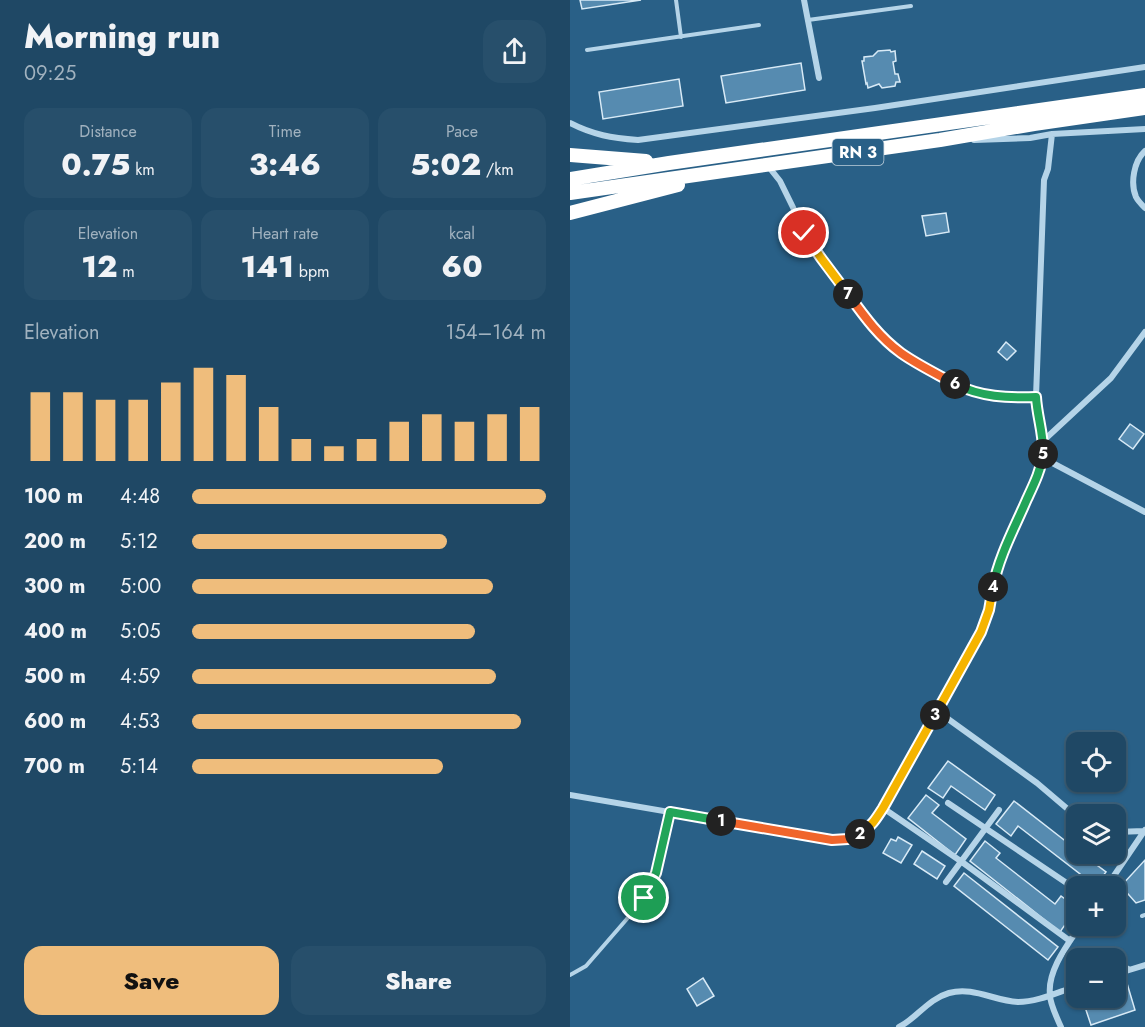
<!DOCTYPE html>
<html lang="en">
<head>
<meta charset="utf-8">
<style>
	body { margin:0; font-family:Jost,sans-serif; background:#274f6b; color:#f1f3f6; height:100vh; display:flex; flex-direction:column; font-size:22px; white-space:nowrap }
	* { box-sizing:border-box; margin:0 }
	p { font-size:20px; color:#a1b2bf }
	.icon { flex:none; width:33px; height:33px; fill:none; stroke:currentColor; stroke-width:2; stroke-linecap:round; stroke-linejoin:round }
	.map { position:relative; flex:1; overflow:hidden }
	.panel { display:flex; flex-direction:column; background:#1f4865; width:570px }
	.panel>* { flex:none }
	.controls { position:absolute; left:496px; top:732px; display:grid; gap:12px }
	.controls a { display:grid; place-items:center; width:60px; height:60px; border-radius:12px; background:#1f4865; box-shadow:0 2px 4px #0004,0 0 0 2px #3c6079; font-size:30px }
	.pin { position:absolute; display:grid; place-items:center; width:51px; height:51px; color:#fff; margin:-26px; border:3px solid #fff; border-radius:50%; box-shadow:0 2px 6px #0007 }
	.km { position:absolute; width:30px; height:30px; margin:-15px; border-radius:50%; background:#222; color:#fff; font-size:16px; line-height:30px; text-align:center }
	.round { display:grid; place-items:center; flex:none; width:63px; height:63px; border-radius:18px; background:#274f6b }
	.overview { display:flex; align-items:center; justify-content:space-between; height:102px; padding:0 24px }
	h1 { font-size:33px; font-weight:800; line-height:45px }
	.metrics { display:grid; grid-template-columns:repeat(3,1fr); gap:9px; height:102px; padding:6px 24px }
	.metrics div { display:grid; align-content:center; border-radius:15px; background:#274f6b; text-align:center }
	.metrics b { font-size:30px; font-weight:800 }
	.metrics small { font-size:16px; font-weight:400 }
	.metrics p { font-size:16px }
	.chart { height:168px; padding:12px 24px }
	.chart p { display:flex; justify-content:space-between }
	.chart svg { width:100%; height:108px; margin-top:6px; stroke:#efbd7c; stroke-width:6 }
	.primary-button { display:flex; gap:12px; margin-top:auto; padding:12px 24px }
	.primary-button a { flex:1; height:69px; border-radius:18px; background:#efbd7c; color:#111; font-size:24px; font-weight:800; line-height:69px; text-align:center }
	.primary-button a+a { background:#274f6b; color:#f1f3f6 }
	ul { padding:0 24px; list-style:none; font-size:20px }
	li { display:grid; grid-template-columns:96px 72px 1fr; align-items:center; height:45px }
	li i { height:15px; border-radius:8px; background:#efbd7c }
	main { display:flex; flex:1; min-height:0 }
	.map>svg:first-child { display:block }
	.building { fill:#568bb0; stroke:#d8eaf6; stroke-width:1.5 }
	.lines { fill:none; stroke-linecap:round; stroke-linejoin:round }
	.lane { stroke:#b5d4e8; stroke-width:4 }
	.street { stroke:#b5d4e8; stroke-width:6 }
	.highway { stroke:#fff; stroke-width:14 }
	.split-1-casing { stroke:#fff; stroke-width:12 }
	.split-2-casing { stroke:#fff; stroke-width:12 }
	.split-3-casing { stroke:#fff; stroke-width:12 }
	.split-4-casing { stroke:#fff; stroke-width:12 }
	.split-5-casing { stroke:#fff; stroke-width:12 }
	.split-6-casing { stroke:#fff; stroke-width:12 }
	.split-7-casing { stroke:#fff; stroke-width:12 }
	.split-8-casing { stroke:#fff; stroke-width:12 }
	.split-1 { stroke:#22a559; stroke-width:8 }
	.split-2 { stroke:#f0652b; stroke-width:8 }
	.split-3 { stroke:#f5b400; stroke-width:8 }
	.split-4 { stroke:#f5b400; stroke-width:8 }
	.split-5 { stroke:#22a559; stroke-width:8 }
	.split-6 { stroke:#22a559; stroke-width:8 }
	.split-7 { stroke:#f0652b; stroke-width:8 }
	.split-8 { stroke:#f5b400; stroke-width:8 }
	.labels { text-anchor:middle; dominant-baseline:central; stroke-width:4.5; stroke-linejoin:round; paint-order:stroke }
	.shield { fill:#296087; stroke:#bfcfdb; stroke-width:1.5 }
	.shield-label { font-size:16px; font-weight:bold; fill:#fff }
</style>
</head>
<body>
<main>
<section class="panel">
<div class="overview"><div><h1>Morning run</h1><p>09:25</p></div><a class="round"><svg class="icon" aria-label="share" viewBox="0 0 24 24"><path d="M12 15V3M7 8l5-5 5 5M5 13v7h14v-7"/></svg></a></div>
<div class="metrics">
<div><p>Distance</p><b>0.75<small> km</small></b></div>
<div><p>Time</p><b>3:46</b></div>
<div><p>Pace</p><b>5:02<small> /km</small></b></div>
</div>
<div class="metrics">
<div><p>Elevation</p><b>12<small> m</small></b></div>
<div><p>Heart rate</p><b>141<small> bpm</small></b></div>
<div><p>kcal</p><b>60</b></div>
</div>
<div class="chart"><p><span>Elevation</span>154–164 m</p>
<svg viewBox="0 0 160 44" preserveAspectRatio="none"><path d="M5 44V16M15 44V16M25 44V19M35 44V19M45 44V12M55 44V6M65 44V9M75 44V22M85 44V35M95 44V38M105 44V35M115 44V28M125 44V25M135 44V28M145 44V25M155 44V22"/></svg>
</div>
<ul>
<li><b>100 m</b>4:48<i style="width:100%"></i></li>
<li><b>200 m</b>5:12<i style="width:72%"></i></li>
<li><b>300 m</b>5:00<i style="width:85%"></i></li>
<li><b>400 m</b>5:05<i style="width:80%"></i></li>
<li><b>500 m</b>4:59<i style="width:86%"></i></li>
<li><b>600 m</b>4:53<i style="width:93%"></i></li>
<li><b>700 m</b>5:14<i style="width:71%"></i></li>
</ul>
<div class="primary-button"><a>Save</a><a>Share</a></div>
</section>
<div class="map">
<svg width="575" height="1027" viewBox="0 0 575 1027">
	<rect width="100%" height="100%" fill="#296087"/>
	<path class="building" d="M10,0H71L12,9Z
		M320,50L321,52L325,51L326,61L323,62L325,74H328L330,82H326L325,86L312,88L309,84L298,88L297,83L296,84L292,61H294V57L303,56L308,51Z
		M231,63L235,90L156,103L151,76Z
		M109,79L113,106L33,119L29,92Z
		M376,213L379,232L356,236L352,216Z
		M436,342L446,351L437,360L428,352Z
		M560,424L574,434L563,449L549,439Z
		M378,761L425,795L415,810L381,786L373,798L358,788Z
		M356,795L369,805L362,813L396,839L385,855L338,818Z
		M444,801L507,850V854H512L536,872L525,886H511L505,882L510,874L448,826L441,836L426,824Z
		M328,837L342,845L331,863L313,853L321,839L326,841Z
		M415,841L430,853L426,858L485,904L491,896L507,908L490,932L400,861Z
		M352,851L375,866L367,879L344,864Z
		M575,860V900L566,903L551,886Z
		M394,873L488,947L478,960L384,886Z
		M133,978L144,996L127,1006L117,989Z
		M556,980L565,1010L521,1025L512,998H546V984Z"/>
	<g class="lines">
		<path class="lane" d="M106,0L111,37
			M238,20L341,6
			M17,50L189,25
			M572,916L575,915
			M510,958C524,950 529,951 542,958
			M546,961L560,969
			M0,975L16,966L56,920L74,898L86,873L99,813
			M498,989L507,965"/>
		<path class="street" d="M234,0L249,78
			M0,123C23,135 42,138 68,140L305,108L575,67
			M404,140L460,138L482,134L575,129
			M575,151C564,161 560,183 566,197C568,201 572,205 575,208
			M198,166L210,181L240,242L302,326L321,345L343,361L388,386L400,390L425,397H466
			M473,441L541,378L575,332
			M473,458L575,512
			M367,711L467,783L507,817
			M0,795L262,840C289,840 300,829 313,808L411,632C420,609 422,585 430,562L470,469C477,445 467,422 466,397L474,180L478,169L482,134
			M378,803L507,890
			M313,808L392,862L500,941
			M546,832L574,831
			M376,882L429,810
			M537,886L575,830
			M546,974L575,965
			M329,1027C347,1018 358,999 379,993C403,986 424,1001 448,1002C468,1002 488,992 507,986
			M491,1027C487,1018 480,1004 480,995C477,971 498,944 510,926"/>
		<path class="highway" d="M0,155L76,161
			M0,179L99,163L575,95
			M0,193L370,140L464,124L575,108
			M0,213L108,185"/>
	</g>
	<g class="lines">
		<g class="split-1-casing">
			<path id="split-1" d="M74,898L86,873L100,812L151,821"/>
		</g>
		<g class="split-2-casing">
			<path id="split-2" d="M151,821L262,840L278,839L290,834"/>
		</g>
		<g class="split-3-casing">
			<path id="split-3" d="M290,834C301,827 306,819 313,808L365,715"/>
		</g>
		<g class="split-4-casing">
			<path id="split-4" d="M365,715L411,632L419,610L423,587"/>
		</g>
		<g class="split-5-casing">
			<path id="split-5" d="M423,587C429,556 445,527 457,499C464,484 471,470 473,454"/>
		</g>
		<g class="split-6-casing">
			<path id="split-6" d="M385,384C411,397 437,398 466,397C467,416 474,435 473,454"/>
		</g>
		<g class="split-7-casing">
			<path id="split-7" d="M278,294C294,316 309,337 331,353C348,365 367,374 385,384"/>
		</g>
		<g class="split-8-casing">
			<path id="split-8" d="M234,233L251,258L278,294"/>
		</g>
		<use href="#split-1" class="split-1"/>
		<use href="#split-2" class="split-2"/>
		<use href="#split-3" class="split-3"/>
		<use href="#split-4" class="split-4"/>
		<use href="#split-5" class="split-5"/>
		<use href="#split-6" class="split-6"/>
		<use href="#split-7" class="split-7"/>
		<use href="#split-8" class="split-8"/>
	</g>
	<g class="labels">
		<rect class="shield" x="262.5" y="139" width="51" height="26" rx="4.5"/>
		<g class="shield-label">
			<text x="288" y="152">RN 3</text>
		</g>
	</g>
</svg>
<div class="controls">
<a><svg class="icon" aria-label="locate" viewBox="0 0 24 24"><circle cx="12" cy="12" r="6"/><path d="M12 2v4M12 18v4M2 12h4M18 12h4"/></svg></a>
<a><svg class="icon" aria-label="layers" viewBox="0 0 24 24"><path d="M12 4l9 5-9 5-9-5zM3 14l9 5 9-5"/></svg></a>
<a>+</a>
<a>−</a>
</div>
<div class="pin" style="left:74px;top:898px;background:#1e9e55"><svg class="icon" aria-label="arrive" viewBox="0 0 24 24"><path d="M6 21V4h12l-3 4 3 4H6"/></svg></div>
<div class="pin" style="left:234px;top:233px;background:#d93025"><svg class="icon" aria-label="check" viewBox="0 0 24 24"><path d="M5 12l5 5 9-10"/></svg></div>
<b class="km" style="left:151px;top:821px">1</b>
<b class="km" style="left:290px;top:834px">2</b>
<b class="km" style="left:365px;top:715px">3</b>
<b class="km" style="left:423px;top:587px">4</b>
<b class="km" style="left:473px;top:454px">5</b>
<b class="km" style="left:385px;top:384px">6</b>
<b class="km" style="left:278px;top:294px">7</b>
</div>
</main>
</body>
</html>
